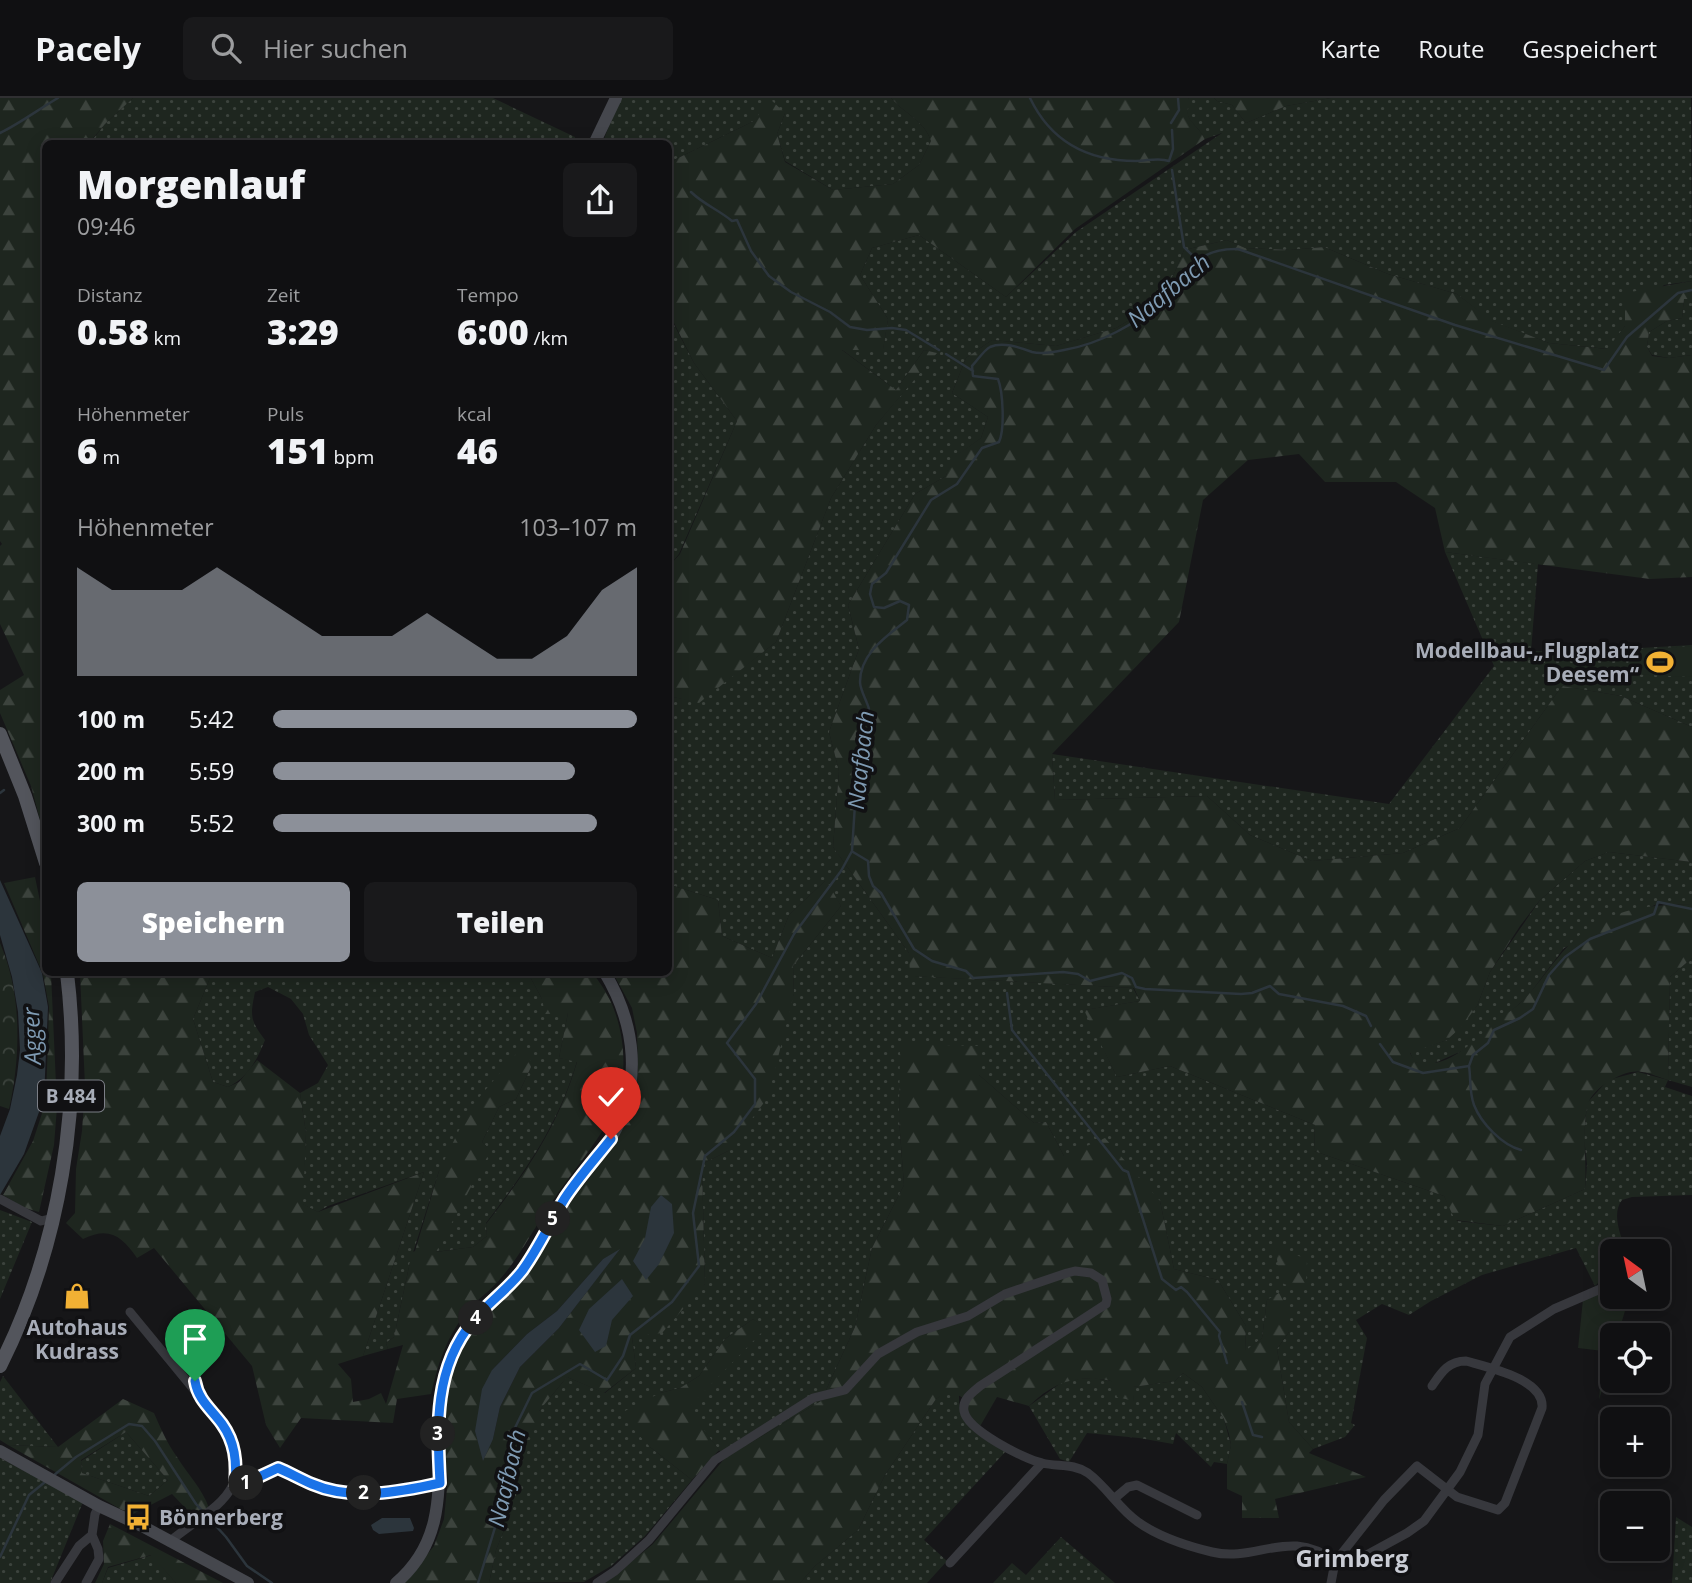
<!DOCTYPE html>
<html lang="de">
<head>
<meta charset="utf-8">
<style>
	body { margin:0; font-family:"Open Sans",sans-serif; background:#19191b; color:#f1f3f6; height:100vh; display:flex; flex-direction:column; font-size:26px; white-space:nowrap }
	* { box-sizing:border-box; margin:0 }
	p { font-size:23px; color:#9c9d9f }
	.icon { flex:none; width:38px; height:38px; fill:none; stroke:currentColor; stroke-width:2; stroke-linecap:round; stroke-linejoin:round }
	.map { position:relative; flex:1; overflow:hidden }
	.details { position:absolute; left:42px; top:42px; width:630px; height:836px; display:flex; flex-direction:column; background:#101012; border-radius:10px; box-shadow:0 4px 18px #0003,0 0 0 2px #303032 }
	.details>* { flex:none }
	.needle { width:46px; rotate:327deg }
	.controls { position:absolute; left:1600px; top:1141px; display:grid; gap:14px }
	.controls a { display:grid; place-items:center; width:70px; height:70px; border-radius:10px; background:#101012; box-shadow:0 4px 18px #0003,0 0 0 2px #303032; font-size:35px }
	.pin { position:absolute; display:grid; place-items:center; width:60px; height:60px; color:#fff; margin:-72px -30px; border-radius:50% 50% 50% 0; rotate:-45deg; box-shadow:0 0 7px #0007 }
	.pin .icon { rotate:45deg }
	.km { position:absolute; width:35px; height:35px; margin:-18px; border-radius:50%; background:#222; color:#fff; font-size:19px; line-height:35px; text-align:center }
	.round { display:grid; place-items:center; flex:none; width:74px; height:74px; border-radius:10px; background:#19191b }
	.overview { display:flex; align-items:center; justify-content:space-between; height:119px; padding:0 35px }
	h1 { font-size:38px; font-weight:800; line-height:52px }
	.figures { display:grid; grid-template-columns:repeat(3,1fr); gap:10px; height:119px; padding:7px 35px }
	.figures div { display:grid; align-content:center }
	.figures b { font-size:35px; font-weight:800 }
	.figures small { font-size:19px; font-weight:400 }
	.figures p { font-size:19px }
	.chart { height:196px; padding:14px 35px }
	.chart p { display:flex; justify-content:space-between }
	.chart svg { width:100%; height:126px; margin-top:7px; fill:#8c9099; opacity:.7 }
	.primary-button { display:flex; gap:14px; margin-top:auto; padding:14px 35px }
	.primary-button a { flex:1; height:80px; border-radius:10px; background:#8c9099; color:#fff; font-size:28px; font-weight:800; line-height:80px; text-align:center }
	.primary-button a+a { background:#19191b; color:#f1f3f6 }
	ul { padding:0 35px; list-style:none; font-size:23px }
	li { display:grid; grid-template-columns:112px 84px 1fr; align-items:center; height:52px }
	li i { height:18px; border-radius:9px; background:#8c9099 }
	header { display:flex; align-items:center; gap:42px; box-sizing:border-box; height:98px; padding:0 35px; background:#101012; border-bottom:2px solid #303032 }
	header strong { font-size:33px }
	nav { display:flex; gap:38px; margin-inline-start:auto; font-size:24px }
	.search { width:490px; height:63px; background:#19191b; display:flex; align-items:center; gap:18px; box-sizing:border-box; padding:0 24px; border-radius:10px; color:#9c9d9f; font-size:26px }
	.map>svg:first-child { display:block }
	.grass { fill:url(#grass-dots) }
	.forest { fill:url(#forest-firs); fill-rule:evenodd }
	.park { fill:url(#park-crowns) }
	.garden { fill:#1e261f }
	.water { fill:#2c353c }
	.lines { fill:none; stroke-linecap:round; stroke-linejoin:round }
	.stream { stroke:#2c353c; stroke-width:2.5 }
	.street { stroke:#37383d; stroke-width:9 }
	.secondary { stroke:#45474d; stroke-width:12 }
	.primary { stroke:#53555c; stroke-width:14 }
	.route-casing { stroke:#fff; stroke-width:14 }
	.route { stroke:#1a73e8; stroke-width:9 }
	.labels { text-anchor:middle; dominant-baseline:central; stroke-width:7; stroke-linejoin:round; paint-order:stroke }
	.shield { fill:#111113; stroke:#7b7e86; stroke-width:2 }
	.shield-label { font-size:19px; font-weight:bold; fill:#a8adb8 }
	.poi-label { font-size:21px; font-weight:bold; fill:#a8adb8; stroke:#111113; text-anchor:end }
	.water-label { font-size:23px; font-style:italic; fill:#7f9bb3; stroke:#111113 }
	.quarter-label { font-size:24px; font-weight:bold; fill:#c9ccd4; stroke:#111113 }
</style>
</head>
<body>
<header>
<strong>Pacely</strong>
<div class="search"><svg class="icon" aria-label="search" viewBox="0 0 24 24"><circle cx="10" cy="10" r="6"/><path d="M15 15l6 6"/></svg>Hier suchen</div>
<nav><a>Karte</a><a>Route</a><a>Gespeichert</a></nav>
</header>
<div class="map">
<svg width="1692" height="1485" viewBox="0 0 1692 1485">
	<defs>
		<pattern id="grass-dots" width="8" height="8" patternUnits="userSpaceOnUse" patternTransform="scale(1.75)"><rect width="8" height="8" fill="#1e261f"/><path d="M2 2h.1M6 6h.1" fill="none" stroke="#3c433d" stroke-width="1.8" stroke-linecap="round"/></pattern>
		<pattern id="forest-firs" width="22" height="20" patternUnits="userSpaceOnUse" patternTransform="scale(1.75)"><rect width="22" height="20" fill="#1e261f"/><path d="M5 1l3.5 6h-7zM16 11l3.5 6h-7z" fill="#3c433d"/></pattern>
		<pattern id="park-crowns" width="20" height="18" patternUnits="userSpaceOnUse" patternTransform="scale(1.75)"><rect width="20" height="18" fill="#1e261f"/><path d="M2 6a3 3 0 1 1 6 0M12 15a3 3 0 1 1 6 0" fill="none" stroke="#3c433d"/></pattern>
	</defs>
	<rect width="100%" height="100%" fill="#161618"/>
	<path class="grass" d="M133,0H493L575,39V46H89L105,26Z
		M620,0H891C906,17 924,22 931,43L919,67L893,86L833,92L785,63L777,36L785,15L754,23L676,61L669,67L668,46H602Z
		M1188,0H1214L1217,3L1232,7L1246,25L1286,8L1331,0H1691L1692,183L1664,187L1625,228L1608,251L1549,245L1491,223L1457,196L1388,176L1324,149L1290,152L1245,150L1227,142L1184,152L1174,176L1153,208L1116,230L1056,248L992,242L966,260L952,295L988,319L981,340L951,362L946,378L915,396L848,507L859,551L829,634L839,673L833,749L909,855L914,878L1133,890L1140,903L1085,912L1117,979L1170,968L1315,1027L1314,1053L1444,1098L1457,1123L1503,1128L1585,1091L1587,1066L1584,1040L1587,1005L1608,982L1638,974L1668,982L1670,879L1692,860V989L1668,982L1665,989L1692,998V1097L1632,1099L1622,1102C1611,1116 1621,1138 1626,1153H1612V1178L1601,1182L1595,1188L1576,1150L1482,1177L1431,1203L1409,1217L1382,1206L1356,1222L1367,1240L1351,1325L1355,1327L1345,1339L1313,1351L1289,1324L1277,1251L1289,1234L1279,1196L1267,1202L1262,1240L1245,1254L1246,1228L1218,1182L1174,1171L1160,1103L1064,1058L1046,1024L1034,1025L979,977L901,946L899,1021L904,1087L872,1150L855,1229L821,1303L725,1360L687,1310L765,1230L753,1221L725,1241L699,1278L680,1290L660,1295L650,1349L692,1382L645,1438L611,1468L584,1484L489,1485L496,1452L511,1415L515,1347L538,1326L539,1313L567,1279L605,1295L636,1270L632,1239L705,1186L702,1066L728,1053L794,896L793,868L841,808L825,783L789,817L772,860L722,838L718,802L674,788L668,777V598L699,604L776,544L831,400L876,327L936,255L924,252L896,292L841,251H883L888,221L860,177L872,150L919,137L1006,199L1076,134L1222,35L1205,41C1196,24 1182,23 1189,3Z
		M1684,200L1692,201V257L1669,260L1652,257L1647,249L1649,234L1667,223L1682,220Z
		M668,215L694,265L737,323L679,456L669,468Z
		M1445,454L1538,466L1531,553L1572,554L1692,547V629L1621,598L1562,588L1460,730L1403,755L1312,763L1250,737L1207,698L1055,702L1052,656L1389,706L1494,568Z
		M1609,754L1692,764V807L1657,806L1564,850L1528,898L1471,949L1428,968L1414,964L1410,954L1447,942L1477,908L1490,874L1540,802L1585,763Z
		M212,875H528L542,901L568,915L559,960L577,963C559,1026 525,1074 486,1125L487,1138L473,1149L435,1154L490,1052L482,1044L499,1009L516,1001L532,967L439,1073L410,1164L394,1239L386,1245L388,1251L363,1258L424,1074L328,1108L318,1114L302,1106L306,1035L300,995L318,985L328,967L309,937L303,916L291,901L268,889L255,894C250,918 250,922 265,942C257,962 248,980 228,989L213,984L193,921Z
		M0,1112L32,1124L0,1201Z
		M1183,1275L1202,1289L1224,1321L1231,1347L1227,1366L1214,1364L1211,1369L1176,1335L1173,1346L1139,1340L1087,1335L1069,1364L1060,1361L1029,1308L1065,1282L1093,1280L1111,1283L1134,1303L1132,1289L1175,1283Z
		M3,1278L58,1349L8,1347L0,1342V1284Z
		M954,1294L959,1297C958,1329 981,1340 1006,1353L924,1442L947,1463L927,1485H800L815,1468L858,1432L885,1377L936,1301L944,1295Z
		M126,1334L168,1382L149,1398L82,1375L81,1363Z
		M0,1360L83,1404L50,1485H0Z
		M1676,1419L1692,1429V1485H1672Z
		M1061,1439L1115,1485H993L1012,1465L1026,1477Z
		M152,1457L176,1485H102L108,1470Z"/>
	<path class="forest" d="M0,0H133L105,26L89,45L46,46L45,740L31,688L0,615V592L24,577L0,526V448L2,446L0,443Z
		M891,0H1188L1190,3C1182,23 1196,24 1205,41L1075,131L1006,199L919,137L872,150L860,177L888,221L883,252H842L896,292L924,252L937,255L876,327L831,400L776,544L699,605L669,598V468L680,456L737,323L694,265L669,215V67L676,61L754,23L770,1L785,15L777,36L785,64L833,92L893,86L919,67L931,43C924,22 906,17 891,0Z
		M1214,0H1331L1286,8L1246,25L1232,7L1217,3Z
		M1227,142L1245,150L1290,152L1324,149L1388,176L1457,196L1492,223L1549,245L1607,251L1625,228V195L1692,183V201H1684L1682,220L1667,223L1649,234L1647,249L1652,258L1669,260L1692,257V479L1650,481L1445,454L1435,410L1396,384H1325L1299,356L1248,362L1203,402L1179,524L1052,656L1055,702L1207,698L1250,737L1312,763L1403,755L1460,730L1562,588L1621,598L1692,629V764L1609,754L1585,763L1540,802L1520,828L1490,874L1477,908L1462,928L1447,942L1410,955L1415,964C1448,973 1473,943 1496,924C1507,915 1520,907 1529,896C1550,872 1565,844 1594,827C1625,809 1657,806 1692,807V860L1670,879L1668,982C1660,980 1651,975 1642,974C1624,970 1590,991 1587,1009C1582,1036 1587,1064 1585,1091L1503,1128L1455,1122L1444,1098L1314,1053L1315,1027L1170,968L1117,979L1084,912L1140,903L1134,890L910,878L909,855L833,749L839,673L829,634L859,551L848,507L915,396L946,378L950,362L981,340L988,319L952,295L966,260L992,242L1056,248L1116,230L1153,208L1174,176L1184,152Z
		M669,777L674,788L718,802L722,838L772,860L789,817L826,782L841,808L793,868L794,896L768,999L728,1053L702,1066L705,1186L662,1235L632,1239L636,1270L604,1295L567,1279L539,1313V1326L515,1347L511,1415L496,1452L489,1485H404L434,1448L444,1421L448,1380L443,1349V1316L453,1265L478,1224L542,1150L571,1104L614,1046L635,1001L638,970L637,935L632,910L613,875H668ZM618,1153L559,1230L520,1269L500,1309L493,1341L492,1272L527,1236L557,1213L603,1161Z
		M35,779L45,827L46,875H51L57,1009L54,1047L39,1114L25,1110L3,1097L33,1043L46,1003L49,909L43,876L4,785Z
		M80,875H212L193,921L213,984L228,989L239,984L257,962L300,995L306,1035L303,1106L318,1114L424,1074L363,1258L338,1266L351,1281L353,1304L369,1301L381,1295L386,1306L403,1247L388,1251L386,1245L394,1239L410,1164L406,1157L415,1153L439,1073L470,1010L521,950L528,956L532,967L516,1001L499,1009L482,1044L491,1052L436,1154L473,1149L487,1138L486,1126C527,1073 558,1029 577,964L559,960L568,915L545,916L542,901L528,875H593C599,884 606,893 610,902C626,936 629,983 612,1017C595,1048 571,1075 551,1105C534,1130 521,1157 501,1180C493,1190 483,1197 474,1206C449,1232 439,1261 431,1296L397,1301L393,1325L301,1320L280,1350L266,1327L252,1268L154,1150L137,1160C122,1138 109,1128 83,1141L66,1125L75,1115L76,1071L82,1033L85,988Z
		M900,946L982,948L979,977L1034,1025L1046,1024L1064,1058L1105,1040L1160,1103L1174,1171L1218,1182L1246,1228L1245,1253L1262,1240L1267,1202L1279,1195L1288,1212L1289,1234L1277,1251L1289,1324L1313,1351L1309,1355L1366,1379L1275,1401L1279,1420H1242V1398L1227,1391V1366L1231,1347L1229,1336L1224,1321L1202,1289L1183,1275L1175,1283L1133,1289L1134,1303L1117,1299L1111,1283C1076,1276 1054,1284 1029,1308L997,1299L979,1330L969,1322L964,1301C953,1293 947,1294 936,1301L885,1377L858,1432L815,1468L800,1485H605L653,1446L725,1360L821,1303L855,1229L872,1150L904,1087L899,1021Z
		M1275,1146L1307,1162L1306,1188L1298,1192L1280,1184Z
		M753,1221L766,1230L688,1310L719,1352L692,1382L650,1349L619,1316L660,1295L680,1290L699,1278L725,1241Z
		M123,1301L154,1315C161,1331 167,1345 177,1359C188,1377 202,1390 209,1410L194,1419L172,1396L131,1417L8,1347L58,1349ZM126,1334L168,1382L149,1398L82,1375L81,1362Z
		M110,1426L223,1485H176L151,1457L108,1469L102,1485H95L104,1466L103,1443Z"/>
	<path class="park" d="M0,845C22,896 21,957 9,1011L0,1008Z"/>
	<path class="garden" d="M1692,548V579L1627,576L1630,552Z
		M1612,1190V1199H1629L1618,1237H1612V1258L1599,1302L1603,1253L1578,1250L1583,1201Z"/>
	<path class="water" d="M0,782L42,875L48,909L44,1000L24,1056L0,1097V1038L10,1011L17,977L20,952L18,914L12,879L0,837Z
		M661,1097L672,1106L674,1135L659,1166L646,1182L633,1163L645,1140L651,1109Z
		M620,1151L559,1230L520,1269L500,1309L493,1341L483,1363L475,1333L482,1291L492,1272L527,1236L557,1213L603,1161Z
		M622,1181L633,1198L612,1222L606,1248L595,1254L579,1232L589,1211Z
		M382,1420H410L414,1430L413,1433L379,1436L373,1432L371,1427Z"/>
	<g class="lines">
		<path class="stream" d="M1030,0C1051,44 1089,63 1136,63C1147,63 1159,59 1169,63L1173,51L1172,32
			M1171,25L1179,12L1178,0
			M0,35C19,26 39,11 58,0
			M1172,72L1184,149L1197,162
			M691,94C703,106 719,112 732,123L737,122L751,153L769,178L791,194L830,214L850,229L867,232L892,230L906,232L939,252
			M946,256L973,273
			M0,695L4,692
			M853,754L868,763L869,778L873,788L881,795L914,851L932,863L966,873L973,880L1063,874L1078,876L1090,883L1122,875L1132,880L1136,889L1145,891L1241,896L1252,895L1270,888L1279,896L1343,908L1366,918L1371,928
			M1007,895L1012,932L1123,1072L1128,1074L1162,1181L1176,1192L1181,1189L1187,1194L1220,1234L1219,1238L1227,1265
			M1380,946L1393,964L1423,975L1469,968L1473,957L1488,945L1494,932L1520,920L1533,911L1549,877L1565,859L1590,841L1654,816L1658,804L1692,811
			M1469,968C1471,981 1469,993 1474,1007C1481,1025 1502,1047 1521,1052
			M1242,1304L1253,1337L1262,1339
			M53,1378L76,1359L129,1326L142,1328L155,1343L196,1406L226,1439L247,1468L272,1485
			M0,1459L29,1397L45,1384
			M478,1485L508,1387L510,1340L532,1295L580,1266L607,1282L623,1258L630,1237L672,1204L699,1168L693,1115L705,1058L734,1034L755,1006V981L727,945L756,906L794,836L841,773L852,753L860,628L869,611C867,603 860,592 860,584C860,555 887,538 907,522L909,507L900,503L884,510L874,509L870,496L872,486L886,475L931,402L957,386L982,350L999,344C1005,331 1003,294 998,281L973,278L972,268C977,263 984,252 990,249C1003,243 1021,250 1032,254C1040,256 1055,254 1064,252C1100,246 1136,226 1163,202C1192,176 1192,150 1238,151L1455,227L1604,272L1627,239L1678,195L1692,192"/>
		<path class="street" d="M36,731L46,725
			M0,1101L41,1123L53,1120
			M130,1214L223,1327C260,1394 214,1407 169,1444
			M235,1386H244L277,1370C290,1375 300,1381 312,1386C352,1403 400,1394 440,1385
			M1115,1400L1128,1389L1137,1387L1197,1417
			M1335,1464L1352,1465L1407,1435L1424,1423L1460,1374L1478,1337L1485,1286L1510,1239L1554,1211L1612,1186
			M950,1465L1042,1365
			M55,1485L79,1448L92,1437
			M86,1485L99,1461L98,1451L92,1437L95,1416L99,1408
			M597,1485L615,1473L649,1442L715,1362L813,1300L845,1292L878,1256L917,1234L968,1218L1005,1196L1067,1175L1075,1173L1091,1175L1102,1182L1107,1201L1106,1206L980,1288C972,1295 962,1301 964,1313C967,1332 1024,1361 1042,1365C1058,1369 1073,1365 1088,1375C1107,1389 1119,1411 1138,1424C1159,1439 1187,1448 1212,1454C1257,1465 1290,1428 1335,1464
			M1331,1485L1335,1464L1384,1402L1417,1368L1457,1399L1498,1412L1505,1405L1542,1310C1545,1281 1487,1269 1466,1263C1448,1263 1441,1275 1432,1288"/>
		<path class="secondary" d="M594,46L616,0
			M0,1353L99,1408L142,1428L248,1485
			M396,1485C469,1423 419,1334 452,1256C466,1223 496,1203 519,1176C539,1153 549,1124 566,1099C580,1079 598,1061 611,1040C643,987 636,927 605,875"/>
		<path class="primary" d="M0,636L25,698L46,765
			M0,1268C60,1149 83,1007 67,875"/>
	</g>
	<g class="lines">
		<g class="route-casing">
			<path id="route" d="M195,1283C198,1302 211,1311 222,1326C235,1344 237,1364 235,1386H244L278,1370C290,1375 300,1381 312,1386C351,1403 400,1394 440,1385C437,1327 434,1270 473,1223C488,1205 508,1191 522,1173C539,1150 550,1124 565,1100C579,1079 596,1060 611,1041"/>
		</g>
		<use href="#route" class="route"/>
	</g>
	<defs>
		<g id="stadium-bare" transform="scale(2.1)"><path d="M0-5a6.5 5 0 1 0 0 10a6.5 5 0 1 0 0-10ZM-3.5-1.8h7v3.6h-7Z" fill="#f2b134" stroke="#111113" stroke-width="2.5" paint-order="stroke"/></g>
		<g id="shop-bare" transform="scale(2.1)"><path d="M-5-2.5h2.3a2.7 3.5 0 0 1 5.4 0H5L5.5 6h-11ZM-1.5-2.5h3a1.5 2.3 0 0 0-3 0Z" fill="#f2b134" stroke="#111113" stroke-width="2.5" paint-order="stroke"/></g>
		<g id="bus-bare" transform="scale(2.1)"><path d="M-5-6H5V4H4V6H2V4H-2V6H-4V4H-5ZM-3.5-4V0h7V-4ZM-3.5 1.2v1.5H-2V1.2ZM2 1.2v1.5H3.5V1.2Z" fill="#f2b134" stroke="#111113" stroke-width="2.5" paint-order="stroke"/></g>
	</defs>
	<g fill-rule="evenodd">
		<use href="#stadium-bare" x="1660" y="564"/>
		<use href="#shop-bare" x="77" y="1198"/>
		<use href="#bus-bare" x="138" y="1419"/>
	</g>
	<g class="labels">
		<rect class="shield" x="38" y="982.5" width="66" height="31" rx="5"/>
		<g class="shield-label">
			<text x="71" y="998">B 484</text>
		</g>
		<g class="poi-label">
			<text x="1639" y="552">Modellbau-„Flugplatz<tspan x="1639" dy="24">Deesem“</tspan></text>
			<text x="77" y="1229" text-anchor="middle">Autohaus<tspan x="77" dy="24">Kudrass</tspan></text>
			<text x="159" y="1419" text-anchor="start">Bönnerberg</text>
		</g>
		<g class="water-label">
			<text transform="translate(1168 192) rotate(-40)">Naafbach</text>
			<text transform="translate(860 662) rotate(-84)">Naafbach</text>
			<text transform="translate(31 938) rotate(-92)">Agger</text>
			<text transform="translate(506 1380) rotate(-77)">Naafbach</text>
		</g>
		<g class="quarter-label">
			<text x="1352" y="1459">Grimberg</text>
		</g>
	</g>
</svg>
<div class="controls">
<a><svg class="needle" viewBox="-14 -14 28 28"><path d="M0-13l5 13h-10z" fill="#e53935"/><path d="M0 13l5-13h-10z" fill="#9c9d9f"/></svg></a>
<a><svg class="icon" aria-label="locate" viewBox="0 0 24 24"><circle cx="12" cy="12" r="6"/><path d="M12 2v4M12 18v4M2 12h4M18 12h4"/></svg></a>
<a>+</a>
<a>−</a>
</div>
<div class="pin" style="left:195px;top:1283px;background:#1e9e55"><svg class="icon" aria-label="arrive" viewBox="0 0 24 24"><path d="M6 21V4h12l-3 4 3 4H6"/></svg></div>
<div class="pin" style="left:611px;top:1041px;background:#d93025"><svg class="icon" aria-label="check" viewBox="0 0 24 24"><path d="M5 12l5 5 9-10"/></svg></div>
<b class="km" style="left:246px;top:1385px">1</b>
<b class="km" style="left:364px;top:1395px">2</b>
<b class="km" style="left:438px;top:1336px">3</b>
<b class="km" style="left:476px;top:1220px">4</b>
<b class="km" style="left:553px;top:1121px">5</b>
<section class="details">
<div class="overview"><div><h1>Morgenlauf</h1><p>09:46</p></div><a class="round"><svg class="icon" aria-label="share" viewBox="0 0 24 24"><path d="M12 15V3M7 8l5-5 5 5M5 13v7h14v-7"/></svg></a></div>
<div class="figures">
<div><p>Distanz</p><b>0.58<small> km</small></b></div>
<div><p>Zeit</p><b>3:29</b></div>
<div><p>Tempo</p><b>6:00<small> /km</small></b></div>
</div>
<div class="figures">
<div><p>Höhenmeter</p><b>6<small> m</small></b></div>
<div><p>Puls</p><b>151<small> bpm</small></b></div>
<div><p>kcal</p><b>46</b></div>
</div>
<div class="chart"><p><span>Höhenmeter</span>103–107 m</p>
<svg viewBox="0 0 160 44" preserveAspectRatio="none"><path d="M0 44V6L10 14L20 14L30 14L40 6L50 14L60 22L70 30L80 30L90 30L100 22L110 30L120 38L130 38L140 30L150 14L160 6V44z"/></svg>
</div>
<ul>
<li><b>100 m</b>5:42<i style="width:100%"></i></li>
<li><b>200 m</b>5:59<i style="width:83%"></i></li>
<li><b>300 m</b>5:52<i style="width:89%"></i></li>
</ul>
<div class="primary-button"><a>Speichern</a><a>Teilen</a></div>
</section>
</div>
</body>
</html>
